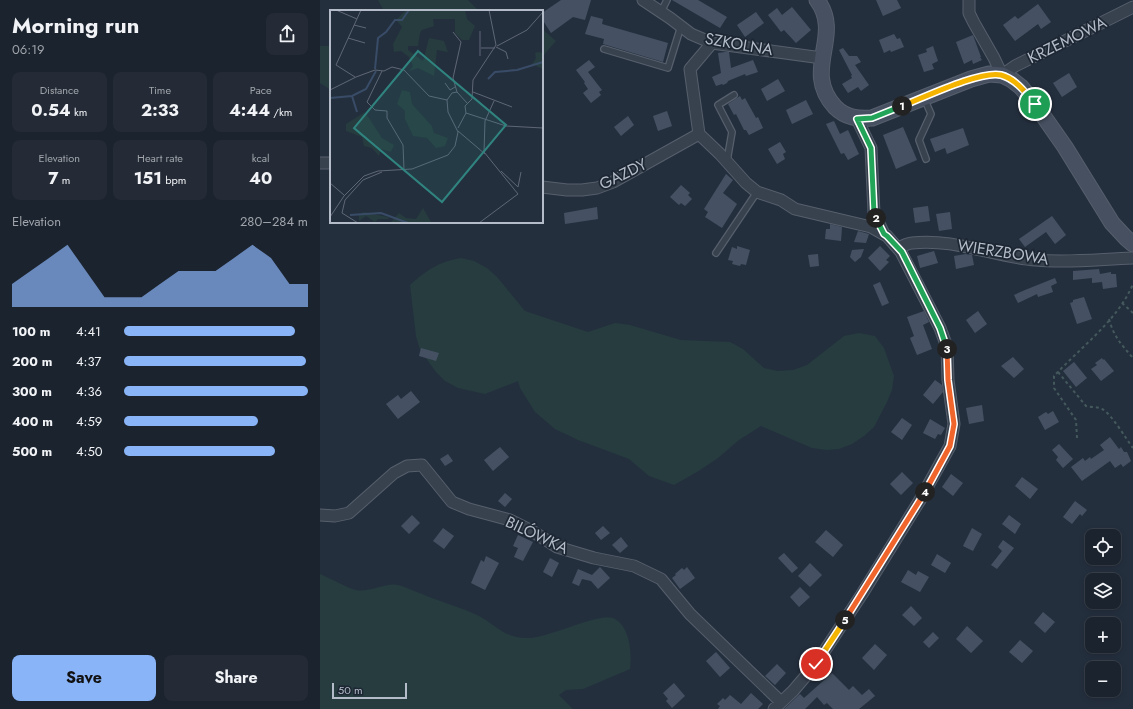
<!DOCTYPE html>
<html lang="en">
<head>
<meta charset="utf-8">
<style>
	body { margin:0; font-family:Jost,sans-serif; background:#242b36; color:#f1f3f6; height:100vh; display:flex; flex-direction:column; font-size:15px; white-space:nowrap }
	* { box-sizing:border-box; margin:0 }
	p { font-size:13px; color:#a0a4aa }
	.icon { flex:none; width:22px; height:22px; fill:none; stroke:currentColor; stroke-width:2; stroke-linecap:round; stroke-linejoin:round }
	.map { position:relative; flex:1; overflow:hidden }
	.sheet { display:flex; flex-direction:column; background:#1b232e; width:320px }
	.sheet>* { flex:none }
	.fabs { position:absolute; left:765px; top:529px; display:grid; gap:8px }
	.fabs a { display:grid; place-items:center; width:36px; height:36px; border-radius:8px; background:#1b232e; box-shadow:0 2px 6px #0003,0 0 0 1px #39404a; font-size:20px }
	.scale { position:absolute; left:12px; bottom:10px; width:75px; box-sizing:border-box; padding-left:4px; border:2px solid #b4bcc9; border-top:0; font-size:11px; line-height:14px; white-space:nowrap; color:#b4bcc9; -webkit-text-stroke:3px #1d2633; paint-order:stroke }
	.pin { position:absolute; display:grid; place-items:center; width:34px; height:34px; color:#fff; margin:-17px; border:2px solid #fff; border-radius:50%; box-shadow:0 1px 4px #0007 }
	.km { position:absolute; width:20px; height:20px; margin:-10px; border-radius:50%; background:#222; color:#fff; font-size:11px; line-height:20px; text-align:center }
	.round { display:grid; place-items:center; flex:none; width:42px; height:42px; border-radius:8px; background:#242b36 }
	.headline { display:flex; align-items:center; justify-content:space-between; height:68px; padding:0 12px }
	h1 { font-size:22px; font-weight:700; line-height:30px }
	.figures { display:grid; grid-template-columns:repeat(3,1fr); gap:6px; height:68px; padding:4px 12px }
	.figures div { display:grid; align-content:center; border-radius:8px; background:#242b36; text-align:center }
	.figures b { font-size:17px; font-weight:700 }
	.figures small { font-size:11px; font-weight:400 }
	.figures p { font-size:11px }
	.chart { height:112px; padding:8px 12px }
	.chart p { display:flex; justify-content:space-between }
	.chart svg { width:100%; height:72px; margin-top:4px; fill:#8ab4f8; opacity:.7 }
	.button { display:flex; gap:8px; margin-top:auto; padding:8px 12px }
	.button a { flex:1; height:46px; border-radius:8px; background:#8ab4f8; color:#111; font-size:16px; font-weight:700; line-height:46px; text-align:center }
	.button a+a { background:#242b36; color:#f1f3f6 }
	ul { padding:0 12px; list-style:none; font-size:13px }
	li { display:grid; grid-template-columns:64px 48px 1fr; align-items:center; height:30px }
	li i { height:10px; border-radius:5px; background:#8ab4f8 }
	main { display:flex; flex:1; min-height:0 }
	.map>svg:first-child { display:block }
	.green { fill:#263c3f }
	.building { fill:#455162 }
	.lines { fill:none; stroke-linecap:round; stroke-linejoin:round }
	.lane-casing { stroke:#565f6c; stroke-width:8 }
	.street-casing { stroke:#565f6c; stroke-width:13 }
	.secondary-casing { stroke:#565f6c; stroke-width:17 }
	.path { stroke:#44595c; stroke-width:2; stroke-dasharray:3 3; stroke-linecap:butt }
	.lane { stroke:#38414e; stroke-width:5.5 }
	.street { stroke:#38414e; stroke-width:11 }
	.secondary { stroke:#465061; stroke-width:15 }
	.split-1-casing { stroke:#fff; stroke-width:8 }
	.split-2-casing { stroke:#fff; stroke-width:8 }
	.split-3-casing { stroke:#fff; stroke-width:8 }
	.split-4-casing { stroke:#fff; stroke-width:8 }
	.split-5-casing { stroke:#fff; stroke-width:8 }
	.split-6-casing { stroke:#fff; stroke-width:8 }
	.split-1 { stroke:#f5b400; stroke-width:5 }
	.split-2 { stroke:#22a559; stroke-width:5 }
	.split-3 { stroke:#22a559; stroke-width:5 }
	.split-4 { stroke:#f0652b; stroke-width:5 }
	.split-5 { stroke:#f0652b; stroke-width:5 }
	.split-6 { stroke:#f5b400; stroke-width:5 }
	.labels { text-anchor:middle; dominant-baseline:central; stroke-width:3.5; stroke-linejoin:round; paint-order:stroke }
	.street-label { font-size:16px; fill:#b4bcc9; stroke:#1d2633 }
	.inset-river { fill:none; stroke:#394c67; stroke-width:2 }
	.inset-road { fill:none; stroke:#5e6776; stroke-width:1 }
	.view { fill:#308480; fill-opacity:0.15; stroke:#308480; stroke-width:2 }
	.inset-edge { fill:none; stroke:#b4bcc9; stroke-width:2 }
</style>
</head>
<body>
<main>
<section class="sheet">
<div class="headline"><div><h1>Morning run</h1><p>06:19</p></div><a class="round"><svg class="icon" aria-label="share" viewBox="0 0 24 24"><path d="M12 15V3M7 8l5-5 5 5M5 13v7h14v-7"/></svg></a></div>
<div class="figures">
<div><p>Distance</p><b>0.54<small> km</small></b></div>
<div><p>Time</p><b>2:33</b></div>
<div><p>Pace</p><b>4:44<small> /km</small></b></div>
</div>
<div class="figures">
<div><p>Elevation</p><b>7<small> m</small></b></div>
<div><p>Heart rate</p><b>151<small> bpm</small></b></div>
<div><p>kcal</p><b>40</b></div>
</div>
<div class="chart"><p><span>Elevation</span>280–284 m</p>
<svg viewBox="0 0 160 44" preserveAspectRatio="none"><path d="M0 44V30L10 22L20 14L30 6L40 22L50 38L60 38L70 38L80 30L90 22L100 22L110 22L120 14L130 6L140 14L150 30L160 30V44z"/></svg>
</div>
<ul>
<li><b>100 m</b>4:41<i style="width:93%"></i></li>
<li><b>200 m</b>4:37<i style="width:99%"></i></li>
<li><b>300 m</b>4:36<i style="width:100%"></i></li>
<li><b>400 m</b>4:59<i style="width:73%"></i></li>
<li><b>500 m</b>4:50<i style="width:82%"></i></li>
</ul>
<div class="button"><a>Save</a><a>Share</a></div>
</section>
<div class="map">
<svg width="813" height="709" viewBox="0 0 813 709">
	<rect width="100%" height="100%" fill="#242f3e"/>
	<path class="green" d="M58,0H148L159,11H64Z
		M222,29L236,41L223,56L222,55Z
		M0,46H11V90L0,83Z
		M141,258L154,261L167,268L177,277L205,311L268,332L295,323L310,325L361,340L410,342L423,349L444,368L458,371L473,370L487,365L524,336L539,333L555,336L564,348L574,376L572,390L567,402L554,427L544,436L532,444L519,449L506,450L492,448L441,426L419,440L398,458L377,472L354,485L329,476L309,459L258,440L235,429L215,412L200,388L198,381L165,394L138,388L125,381L116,372L100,350L96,336L90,285C107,270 118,262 141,258Z
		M0,574C10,578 27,588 36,590C49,593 66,582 78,585C88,588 99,593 109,597C125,603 142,608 157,615C175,624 184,638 206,638C227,639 279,612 293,618C310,625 312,653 310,669L263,689L246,690L239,695L253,709H0Z"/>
	<path class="building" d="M241,0H271L265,20L253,17L231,33L222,19V13Z
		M352,0H378L407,17L400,28Z
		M556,0H577L581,8L563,16Z
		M718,4L731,22L721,29L718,24L695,41L683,25L695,16L698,19Z
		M472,7L491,30L476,43L464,30L461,32L448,15L457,8L462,15Z
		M436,12L444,23L425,37L417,25Z
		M271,16L283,19L282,24L348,43L343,62L283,44L284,39L265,34Z
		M574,34L577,39L580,38L584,47L571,52L570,50L564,53L559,40Z
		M653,35L661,57H660L662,60L653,64L652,60L644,64L636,42Z
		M613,46L618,61L612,64L614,69L604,72L598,55L607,52L606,49Z
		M523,48L529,56H537L541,62L535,65L549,85L541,91L538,87L528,93L522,84L532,78L531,76L532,75L519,50Z
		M405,52H409L411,68L433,60L438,72L426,76L425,74L408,81L407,83L403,85L402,84L396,86L392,77L401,73L398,53Z
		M269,60L275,67L268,72L282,90L279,92L281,95L271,103L263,93L268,89L264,83L265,82L256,70Z
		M749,73L757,87L742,97L733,83Z
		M458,79L465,91L447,101L441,89Z
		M420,96L422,100L425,98L436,118L438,117L443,128L429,135L426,130H424L416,114L414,115L408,104Z
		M486,100L493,114L472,124L466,110Z
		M347,111L352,126L338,131L333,116Z
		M308,116L314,125L301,136L294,127Z
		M514,121L520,134L528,130L539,154L528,160L524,153L521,154L506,124Z
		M583,127L597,160L576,169L563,135Z
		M643,128L649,145L627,154L625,148L615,152L610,139Z
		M460,142L466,152L463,154L465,159L457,164L448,149Z
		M406,174L413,180L403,193L417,204L402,228L385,217L388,212L384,209Z
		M361,185L370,193L368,195L372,199L365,206L361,203L359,205L350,197Z
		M608,206L610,221L595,223L593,208Z
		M277,207L278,219L245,224L244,213Z
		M630,212L632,229L619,231L616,214Z
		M732,216L746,235L735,244L726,232L705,247L699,239Z
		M510,224L522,227L521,241L505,239L506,229H510Z
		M538,231L549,234L546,243L534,242Z
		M417,246L430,250L426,265L421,264L420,266L412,264L413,261L408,260L412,247L417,249Z
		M560,246L570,256L566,260L569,262L560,271L548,258Z
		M544,249L541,257L535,262L530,257L532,250Z
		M614,251L618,263L600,268L597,256Z
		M498,254L499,266L490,267L488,255Z
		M646,254L652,255L654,265L636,269L634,256Z
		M779,269L780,274L791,272V274H796L797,287L783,289L782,282L772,283V278L753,280V271Z
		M735,278L737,283L731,286L733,292L718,297L717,294L698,303L694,295L705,290Z
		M560,282L569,303L562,306L553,285Z
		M764,297L772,319L757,324L750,303L753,302V300Z
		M604,311L609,322L603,325L612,349L597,355L590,338L594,336L587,317Z
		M658,311L667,324L655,333L646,320Z
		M101,348L119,353L116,361L99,356Z
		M693,357L704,369L694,378L681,366Z
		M782,358L783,360L784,359L794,371L781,381L771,369L777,365L775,363Z
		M754,362L767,378L756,387L743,371Z
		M615,380L622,385L623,392L613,404L603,395Z
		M91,391L100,402L78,419L66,404L78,395L81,399Z
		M662,405L664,421L649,424L646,408Z
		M733,411L739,422L725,430L718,417L726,412L728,414Z
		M582,418L592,425L582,440L571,432Z
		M610,419L625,428L621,435L618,434L615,439L603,433Z
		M790,437L799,449L801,447L804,452H807L811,461L803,467L801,464L795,468L790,461L762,481L751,467L763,458L765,461L770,457L771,459L784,450L780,445Z
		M739,444L753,459L743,468L736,460L738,457L732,450Z
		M180,447L189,457L173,471L164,460Z
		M128,454L133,461L125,466L120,459Z
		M582,472L593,483L581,495L570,484Z
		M631,474L643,483L633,496L622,487Z
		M702,477L718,489L710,499L695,486Z
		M185,493L192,499L185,507L178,501Z
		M755,501L767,510L762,516L760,514L752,524L743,517Z
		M92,515L100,523L89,534L81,526Z
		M689,515L701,524L695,534L682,524Z
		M283,526L290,533L281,540L275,533Z
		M123,528L134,536L124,549L113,541Z
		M652,528L662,534L653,551L643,546Z
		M506,530L523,545L513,557L495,542Z
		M198,535L213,542L203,561L194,557L198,548L193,546Z
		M301,537L308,546L300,553L292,545Z
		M683,540L694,548L677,569L671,565L682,551L678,547Z
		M464,553L478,568L472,573L458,558Z
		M617,554L631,563L625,573L611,565Z
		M166,556L179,563L165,590L151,583L161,560L164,562Z
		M230,558L239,563L232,577L223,572Z
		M490,563L502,575L490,587L478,576Z
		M280,567L290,578L278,589L271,581L262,579L259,586L252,583L258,569L272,575Z
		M367,567L375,578L360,589L352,578L356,575L355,574L362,568L364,570Z
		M588,570L596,575L598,571L609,577L600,592L581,582Z
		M480,587L490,597L479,607L470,597Z
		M591,606L602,618L594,626L582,615Z
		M723,612L735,622L725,633L714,623Z
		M647,626L663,641L651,653L636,639Z
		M613,632L619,638L609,648L603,642Z
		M700,640L713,651L702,663L689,652Z
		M555,644L567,655L554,670L542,658Z
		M396,652L410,668L400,677L386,661Z
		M457,664L466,673L455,685L445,676Z
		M512,673L529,690L533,686L542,695L549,689L555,696L539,709H513L507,703L504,705L497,697L485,709H464L480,694L484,698Z
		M354,683L365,696L352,708L346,701L348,699L343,693Z
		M431,693L443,704L438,709H398L400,706L397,704L403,698L405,700L410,695L421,704Z"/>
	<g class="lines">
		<g class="lane-casing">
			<path id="lane" d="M341,12L347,0
				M284,49L348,68L361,26
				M604,98L611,114L599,140L606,159
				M407,161L412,132L398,105L414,95
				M396,253L437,192"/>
		</g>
		<g class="street-casing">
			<path id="street" d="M323,0L350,18L371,34L392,43L502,58
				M649,0V13L654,23L674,58L682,75L695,66L813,7
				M392,43L370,69L379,134L400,154L426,183L437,192L461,200L475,209L551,227L567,236L581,252L620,328L627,347L628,380L634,424L630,446L600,500L542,594L496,664L473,691L454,709
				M537,119L551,148L554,213L564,234
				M0,163H11
				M222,187L247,190H262L277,188L293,182L379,134
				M578,248C583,246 588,243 592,243C635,238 674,257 716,260C748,263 781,259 813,258
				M0,515L15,516L29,513L74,473L87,466L102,465L132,502L149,509L190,520L212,531L237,547L274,558L314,566L341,579L370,614L461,702"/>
		</g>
		<g class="secondary-casing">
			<path id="secondary" d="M497,0C524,36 481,70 515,107C526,118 538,119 552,118L651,79L669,74L682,75L692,80L701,87L715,104L745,147L792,223L806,238L813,244"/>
		</g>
		<path class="path" d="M802,303L813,313
			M789,319C794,337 801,344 813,358
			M738,372L766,406C772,408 777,406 782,409C791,413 806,439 813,448
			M757,438L756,420L734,388V376C760,348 798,320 813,284"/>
		<use href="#lane" class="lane"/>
		<use href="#street" class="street"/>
		<use href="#secondary" class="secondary"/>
	</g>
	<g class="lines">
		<g class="split-1-casing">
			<path id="split-1" d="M582,106C603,98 661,70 681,75C696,79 706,93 715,104"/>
		</g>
		<g class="split-2-casing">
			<path id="split-2" d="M556,218L554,213L551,148L537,119L552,118L582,106"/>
		</g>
		<g class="split-3-casing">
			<path id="split-3" d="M556,218L564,234L567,236L582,252L620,328L627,349"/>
		</g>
		<g class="split-4-casing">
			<path id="split-4" d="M605,492L630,446L634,424L628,380L627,349"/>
		</g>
		<g class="split-5-casing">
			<path id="split-5" d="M525,620L605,492"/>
		</g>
		<g class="split-6-casing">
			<path id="split-6" d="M496,664L525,620"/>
		</g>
		<use href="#split-1" class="split-1"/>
		<use href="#split-2" class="split-2"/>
		<use href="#split-3" class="split-3"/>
		<use href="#split-4" class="split-4"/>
		<use href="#split-5" class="split-5"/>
		<use href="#split-6" class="split-6"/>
	</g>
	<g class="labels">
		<g class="street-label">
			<text transform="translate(747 40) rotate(-26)">KRZEMOWA</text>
			<text transform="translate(419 44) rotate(10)">SZKOLNA</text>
			<text transform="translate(303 174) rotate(-26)">GAZDY</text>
			<text transform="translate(683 252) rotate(9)">WIERZBOWA</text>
			<text transform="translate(217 535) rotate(25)">BILÓWKA</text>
		</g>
	</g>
	<g transform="translate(10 10)">
		<rect width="213" height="213" fill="#242f3e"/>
		<path d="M76,0H135L137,9L145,16L139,30H132L125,23V9H103L104,16L92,20L90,23L88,36H78V40L93,51L99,28L114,31L118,42L107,40L104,66L88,58L79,61L83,56L79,47L71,41L64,42L63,34L72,17L66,10ZM208,42L213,43V59L202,54L206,48L205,43ZM72,80L80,82L82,94L102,116L104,123L118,128L115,136L106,138L97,128L83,126L75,109V101L67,94ZM35,102L52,128L64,135L61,142L51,139L49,146L42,138L34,136L32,127L16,121V114ZM93,198L101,212L60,213L69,203L76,208L86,209ZM34,202L58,207L59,209H48L45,212L36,206L29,211V205Z" fill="#263c3f"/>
		<path class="inset-river" d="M45,59L48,28L56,22L65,10H72L79,0M158,69L165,62L187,60L213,52M22,86L27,102M0,88L22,86L36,79L46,61M20,205L51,203L78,213"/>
		<path class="inset-road" d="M6,0L27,9M24,15L36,18M123,22L131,32L123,68L127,82L137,93M18,28L35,33M167,36L197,20L213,2M166,37L176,42L178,49M151,38H165M150,46V21M52,61L37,92L45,100L57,101V108L73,135L74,160M25,67L6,55L31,0M115,73L120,80L125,77M0,80L26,67L45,60L54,61L62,57L74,60L99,86L117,90M143,82L182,97M136,103L135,96L142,89L143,70L166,35L159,0M136,103L176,116L213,118M128,118L136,103M128,121L155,144M171,161L188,177L191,162M0,173L14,185M0,207L14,186L34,166L48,161L82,159L118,145L125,136L128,122L118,102L117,90L122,83L127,82M28,213L12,203L15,190L33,170L52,162M149,213L188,184L154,142L155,111L164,91"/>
		<path class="view" d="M88,41L176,115L112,192L24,118Z"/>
		<rect width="213" height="213" class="inset-edge"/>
	</g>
</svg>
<div class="fabs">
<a><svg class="icon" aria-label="locate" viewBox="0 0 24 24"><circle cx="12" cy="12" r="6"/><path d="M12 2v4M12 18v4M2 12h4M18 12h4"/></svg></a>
<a><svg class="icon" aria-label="layers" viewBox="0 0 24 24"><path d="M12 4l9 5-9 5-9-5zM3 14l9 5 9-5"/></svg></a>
<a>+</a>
<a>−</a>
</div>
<div class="scale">50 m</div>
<div class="pin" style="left:715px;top:104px;background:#1e9e55"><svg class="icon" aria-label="arrive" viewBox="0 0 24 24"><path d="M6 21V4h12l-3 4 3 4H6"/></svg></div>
<div class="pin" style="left:496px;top:664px;background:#d93025"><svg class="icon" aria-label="check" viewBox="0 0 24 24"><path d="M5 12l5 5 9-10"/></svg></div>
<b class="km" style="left:582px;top:106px">1</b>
<b class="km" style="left:556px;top:218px">2</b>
<b class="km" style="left:627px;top:349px">3</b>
<b class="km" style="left:605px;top:492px">4</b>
<b class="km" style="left:525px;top:620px">5</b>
</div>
</main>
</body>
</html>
